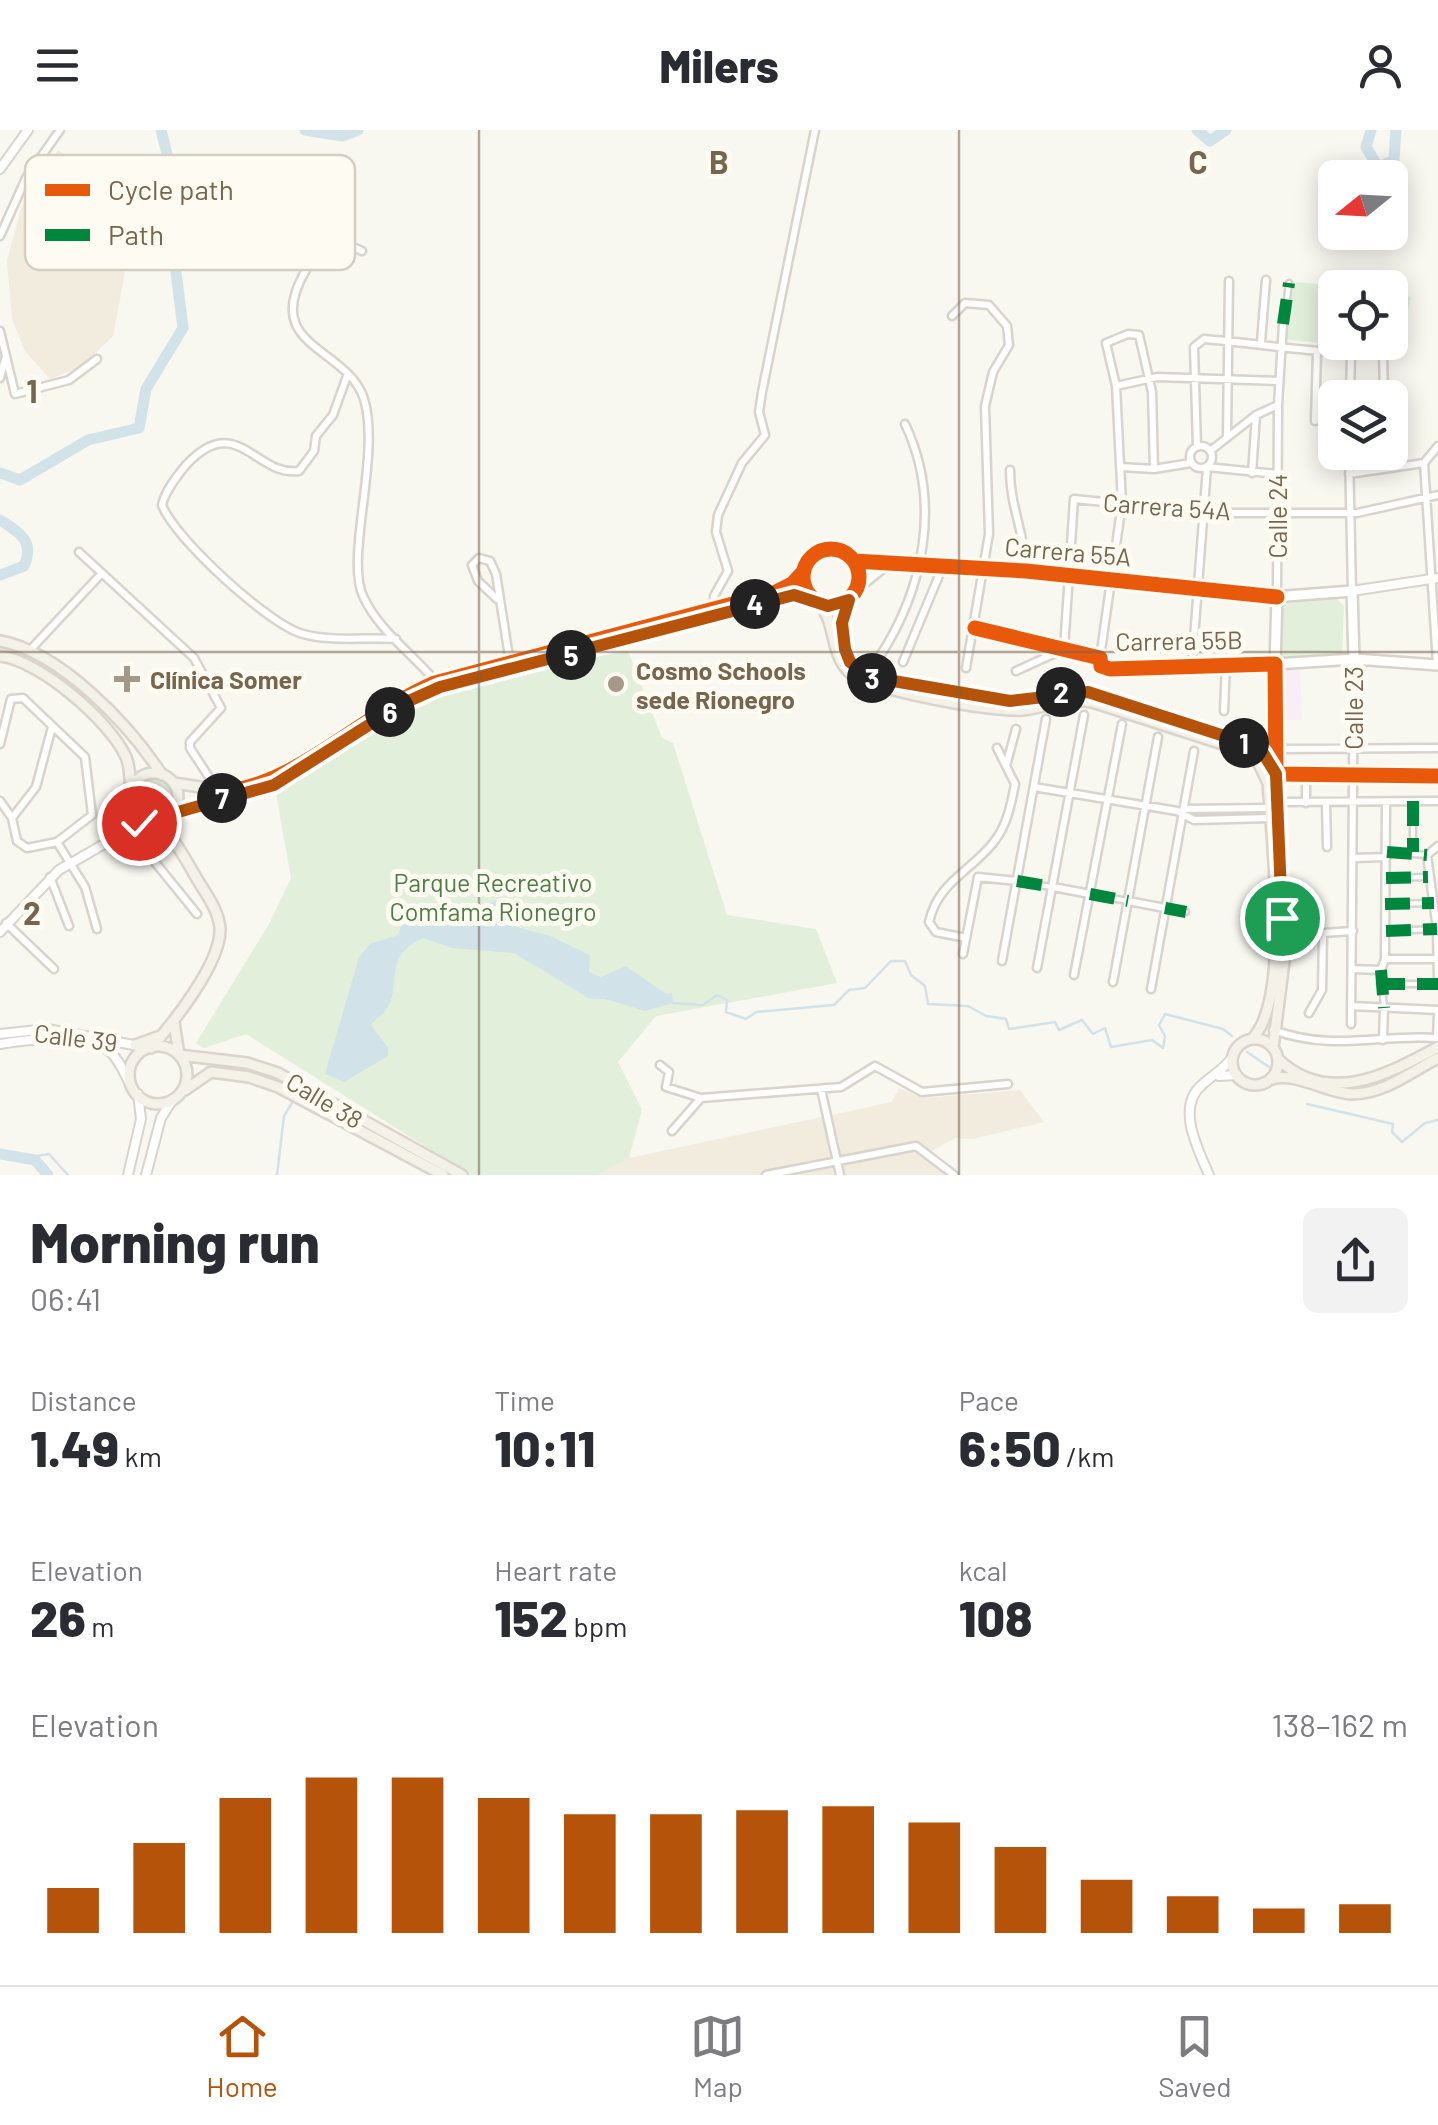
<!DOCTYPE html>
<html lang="en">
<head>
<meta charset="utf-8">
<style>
	body { margin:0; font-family:Barlow,sans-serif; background:#f2f2f3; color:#2b2b33; height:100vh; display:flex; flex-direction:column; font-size:38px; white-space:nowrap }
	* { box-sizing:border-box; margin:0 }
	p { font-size:32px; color:#7c7c81 }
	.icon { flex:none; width:55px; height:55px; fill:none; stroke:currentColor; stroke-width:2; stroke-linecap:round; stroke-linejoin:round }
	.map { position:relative; height:1045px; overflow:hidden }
	.drawer { display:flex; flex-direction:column; background:#fff; flex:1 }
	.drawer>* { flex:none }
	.needle { width:65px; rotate:252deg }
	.controls { position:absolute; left:1318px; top:30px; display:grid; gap:20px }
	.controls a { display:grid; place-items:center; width:90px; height:90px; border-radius:15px; background:#fff; box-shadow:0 5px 25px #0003; font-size:50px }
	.pin { position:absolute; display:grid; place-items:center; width:85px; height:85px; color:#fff; margin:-42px; border:5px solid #fff; border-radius:50%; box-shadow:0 2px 10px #0007 }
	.km { position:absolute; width:50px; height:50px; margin:-25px; border-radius:50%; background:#222; color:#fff; font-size:28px; line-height:50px; text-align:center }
	.round { display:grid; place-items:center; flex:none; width:105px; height:105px; border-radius:15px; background:#f2f2f3 }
	.overview { display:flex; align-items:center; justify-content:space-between; height:170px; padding:0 30px }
	h1 { font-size:55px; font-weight:800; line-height:75px }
	.metrics { display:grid; grid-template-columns:repeat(3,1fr); gap:15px; height:170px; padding:10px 30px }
	.metrics div { display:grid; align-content:center }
	.metrics b { font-size:50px; font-weight:800 }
	.metrics small { font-size:28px; font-weight:400 }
	.metrics p { font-size:28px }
	.chart { height:280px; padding:20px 30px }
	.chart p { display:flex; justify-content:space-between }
	.chart svg { width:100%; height:180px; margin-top:10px; stroke:#b45309; stroke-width:6 }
	header { display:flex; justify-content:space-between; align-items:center; height:130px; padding:0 30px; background:#fff; font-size:45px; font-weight:800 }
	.tab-bar { display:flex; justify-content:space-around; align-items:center; height:140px; border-top:2px solid #e1e1e2; background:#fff; font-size:28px; color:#7c7c81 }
	.tab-bar a { display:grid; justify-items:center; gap:5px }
	.tab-bar .selected { color:#b45309 }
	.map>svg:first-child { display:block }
	.residential { fill:#f1ecde }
	.education { fill:#f7eff5 }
	.green { fill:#e2f0db }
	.water { fill:#d1e2e9 }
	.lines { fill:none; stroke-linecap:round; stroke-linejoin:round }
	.stream { stroke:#d1e2e9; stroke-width:2.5 }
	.river { stroke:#d1e2e9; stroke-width:11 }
	.pedestrian-casing { stroke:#d8d4cd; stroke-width:9 }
	.minor-casing { stroke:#d8d4cd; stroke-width:11 }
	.tertiary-casing { stroke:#d8d4cd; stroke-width:12 }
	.secondary-casing { stroke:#d7d3ca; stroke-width:14 }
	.primary-casing { stroke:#dad4cc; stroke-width:14 }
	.pedestrian { stroke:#fefefd; stroke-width:4 }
	.minor { stroke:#fefefd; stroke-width:6 }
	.tertiary { stroke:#fefefd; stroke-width:8 }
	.secondary { stroke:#fefefd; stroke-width:9 }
	.primary { stroke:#f3f1e8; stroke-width:9 }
	.quiet { stroke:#00873e; stroke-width:12; stroke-dasharray:25 12; stroke-linecap:butt }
	.cycleway-casing { stroke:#fefcf2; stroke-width:21 }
	.cycleway { stroke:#e8590c; stroke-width:15 }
	.route-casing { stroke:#fff; stroke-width:20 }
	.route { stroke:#b45309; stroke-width:12 }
	.grid { fill:none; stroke:#78654e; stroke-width:2.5; stroke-opacity:0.55 }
	.poi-dot { fill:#a59887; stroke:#fefcf2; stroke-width:4 }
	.labels { text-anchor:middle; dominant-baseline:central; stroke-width:10; stroke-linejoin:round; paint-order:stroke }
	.street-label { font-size:25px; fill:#78654e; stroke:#fefcf2 }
	.poi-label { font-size:25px; font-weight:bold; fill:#78654e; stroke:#fefcf2; text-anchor:start }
	.park-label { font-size:25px; fill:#4c7d46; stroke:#fefcf2 }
	.key { fill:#fefcf2; stroke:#d6cfc1; stroke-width:2.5 }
	.key-label { font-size:28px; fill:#78654e }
	.grid-label { font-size:32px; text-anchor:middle; font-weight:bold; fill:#78654e; stroke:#fefcf2; stroke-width:10; stroke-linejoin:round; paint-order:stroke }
</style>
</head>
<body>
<header><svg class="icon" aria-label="menu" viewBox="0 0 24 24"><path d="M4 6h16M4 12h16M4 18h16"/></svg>Milers<svg class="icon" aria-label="person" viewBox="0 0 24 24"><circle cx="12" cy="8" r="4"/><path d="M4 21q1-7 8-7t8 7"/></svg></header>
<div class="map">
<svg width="1438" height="1045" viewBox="0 0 1438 1045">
	<rect width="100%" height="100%" fill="#f8f7f0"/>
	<path class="residential" d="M58,20L88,38L103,57L114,82L125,142L113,206L81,237L50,249L25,221L12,189L7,131L21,78Z
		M899,958L922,968L1020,960L1044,992L973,1009L955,1008L923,1026L947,1045H597L629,1028L892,972Z"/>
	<path class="education" d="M1300,536L1302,590H1279L1278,537Z"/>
	<path class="green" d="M1332,150L1367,157L1335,158V201L1322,199L1320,213L1282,209L1287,151L1326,155L1323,192Z
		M1390,162L1411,167L1401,215L1390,212Z
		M1336,468L1344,476L1342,526L1286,529L1278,525L1282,472Z
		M628,521L662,608L673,613L727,785L816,799L837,853L656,886L618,932L642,980L629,1028L597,1045H471L246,904L204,918L196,913L269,794L291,748L276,663C328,628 384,590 442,566C501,543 566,533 628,521Z
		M137 666a19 19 0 1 1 38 0a19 19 0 1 1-38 0Z"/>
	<path class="water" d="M501,769L504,781L498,792L550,806L590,825L589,842L601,847L626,836L666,864L672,863L673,873L645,881L605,869H590L514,823L452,818L423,808C381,829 403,849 388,877C384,885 376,888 371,895L388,918V926L344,952L325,944L359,827L370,814L398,805L403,791C434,787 473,781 501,769Z"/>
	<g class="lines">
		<path class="stream" d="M673,873L703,875L717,865L727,870L726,882L746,889L756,882L834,875L849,860L865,858L891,831H905L911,845L925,856L928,874L968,876L986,886L1006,889L1009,899L1055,892L1059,900L1082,890L1093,904L1105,898L1111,917L1152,910L1163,918L1165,906L1159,895L1165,884L1223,899L1232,906
			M1247,922L1269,937
			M1307,974L1393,994L1392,1002L1402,1012L1425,993L1438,990
			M25,1028L49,1024L68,1045
			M277,1045L284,986L292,973"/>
		<path class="river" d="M305,0L342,6L358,0
			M1197,0L1210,11L1226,0
			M1371,0L1366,17L1378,37L1394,30L1396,0
			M0,343L20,350L88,310L139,298L146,259L183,198L176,142L164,107L166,100L220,81C229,35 202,39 171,40L161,0
			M0,390C20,403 35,411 24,436L0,445
			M0,1024L35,1030L48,1045"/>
		<g class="pedestrian-casing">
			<path id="pedestrian" d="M1284,193L1289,153
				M1413,672V722
				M1387,722L1427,725
				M1386,748L1428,747
				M1017,751L1051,757
				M1090,764L1128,771
				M1385,774L1434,773
				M1165,778L1186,782
				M1387,801L1437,799
				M1381,840L1384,878
				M1380,854H1438"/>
		</g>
		<g class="minor-casing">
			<path id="minor" d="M0,106L26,48L60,0
				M362,121L336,109C319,112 314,126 306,140C260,218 347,216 364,269C381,324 345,427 363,466C378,500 413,524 437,553
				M952,186L965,173L989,175L1007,196L1009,215L993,242L985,276L989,404L966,538
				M0,201L15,264L69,250L97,229
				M1261,212L1266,150
				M347,246L333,285L316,306L314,321L299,341C255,347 237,280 186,335C177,346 165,361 162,375C174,408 269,495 303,504C333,512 365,507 396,509
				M0,248L5,229
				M1116,256L1157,247L1279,251
				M1350,268L1351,224
				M1315,291L1317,223
				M1227,305L1229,151
				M1190 327a11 11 0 1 1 22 0a11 11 0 1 1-22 0Z
				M1197,317L1194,217L1204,209C1265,214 1322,225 1383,222L1384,268
				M1210,321L1256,285L1278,275
				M1349,322L1352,461
				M1424,333L1437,534
				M1424,333L1438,316
				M1121,337L1154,339L1191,333
				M1010,340C1010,378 1025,402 1026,441
				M1252,343L1256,285
				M1349,344L1424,333
				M79,422L194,528L221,578L190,612V618L216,658
				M1277,467L1278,275L1283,194
				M497,469L478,451L472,435L479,428L490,431L496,444L510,533
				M715,481L714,466L728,441L716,402L718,385L742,333L765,305L759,282L762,262L815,0
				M975,498L1100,528L1101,536L1110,539L1275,534
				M32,518L102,443
				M1100,528L1122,373L1116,256L1106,213L1128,204L1139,205L1152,262L1154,339
				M878,529C924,460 942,372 905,294
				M903,532L943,436
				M1192,535L1207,337L1277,344
				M1016,541L1064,519L1074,369L1216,383H1357L1438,365
				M1224,581L1226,534
				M0,614L11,569L23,568L85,627L92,685L57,712L27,718L17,711L12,688L0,671
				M1275,619L1438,618
				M1006,636L1016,599
				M1276,644L1438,646
				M1306,645V673
				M1034,657L1177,681L1194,690L1270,688
				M1277,672L1438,671
				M1326,673L1327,717
				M1183,679L1269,678
				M12,688L36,657L52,597
				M129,700L197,784
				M57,712L85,757L97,799
				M1438,716L1427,725L1437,799L1438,850
				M1353,728L1387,727
				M50,747L69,796
				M1053,757L1090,764
				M1128,771L1165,778
				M6,793L54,839
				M966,808L936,802L929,792C938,752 970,742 993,713C1007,696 1011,675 1015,654L997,618
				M963,824L978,747L1017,751
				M1385,829H1437
				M1002,831L1046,589
				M1037,838L1084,585
				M1352,839L1381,840L1385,829L1386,672
				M1074,845L1122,594
				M1113,852L1158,607
				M1151,859L1194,621
				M1352,876L1438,880
				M1309,883L1322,860L1323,803L1353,801
				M1351,894L1354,529
				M1273,900C1335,922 1377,904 1437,908L1438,885
				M1383,910L1384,878
				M660,935L669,942L666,957L701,968L672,1001
				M821,959L840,1045
				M701,968L841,957L875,936L922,962L1008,954
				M766,1045L916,1016L954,1045"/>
		</g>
		<g class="tertiary-casing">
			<path id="tertiary" d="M0,39L28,0
				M1352,461L1438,448
				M1275,534L1276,644
				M119,701L132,675
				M0,802L59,740L146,690
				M0,904L47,899L139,916
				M0,914C27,909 85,904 109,921C119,929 124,943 130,954
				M1219,946L1237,945
				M128,1045L141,989L138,964
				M146,1045L161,988L173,969
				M1209,1045C1198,1019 1175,976 1203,954C1214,944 1224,939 1233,927"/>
		</g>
		<g class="secondary-casing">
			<path id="secondary" d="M854,431L1026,441L1274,467L1352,461L1354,529
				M857,458L883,437
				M1277,467L1275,534L1354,529L1438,535"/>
		</g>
		<g class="primary-casing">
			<path id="primary" d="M803 447a28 28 0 1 1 56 0a28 28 0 1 1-56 0Z
				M775,463L804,441
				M849,469L842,493L845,519L851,532L870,547L1010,571L1087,562L1263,623L1276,644L1284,832L1273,918
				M818,472C837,493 829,522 849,542C866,560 996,583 1023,580C1047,577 1067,568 1092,572L1238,619L1258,632L1268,653C1272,710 1291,870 1252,909
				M0,511C60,522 129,594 162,645
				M0,526C39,530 110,591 126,627C131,639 130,653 131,666
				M130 667a24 24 0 1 1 48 0a24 24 0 1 1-48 0Z
				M174,653L227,661L282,644
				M173,682L275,655L402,574L440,557L778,467L813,469
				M174,892L179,925L247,933L278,943L462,1045
				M1232 932a23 23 0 1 1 46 0a23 23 0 1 1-46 0Z
				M135,915L160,906
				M129 945a29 29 0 1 1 58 0a29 29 0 1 1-58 0Z
				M151,918C173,893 222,832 220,798C218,779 206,764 197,749C185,728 174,708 157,691
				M1278,929C1329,977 1388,944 1438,917
				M1269,950C1293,940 1326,963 1352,964C1384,964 1411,942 1438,928
				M185,960L211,942L249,947L278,957L443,1045"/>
		</g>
		<use href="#pedestrian" class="pedestrian"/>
		<use href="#minor" class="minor"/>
		<use href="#tertiary" class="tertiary"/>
		<use href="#secondary" class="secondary"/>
		<use href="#primary" class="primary"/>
		<path class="quiet" d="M1283,194L1289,153
			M1413,671V722
			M1387,722L1427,725
			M1386,748L1428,747
			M1017,751L1053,757
			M1090,764L1128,771
			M1385,774L1434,773
			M1165,778L1186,782
			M1386,801L1437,799
			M1381,840L1384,878
			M1380,854H1438"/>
		<g class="cycleway-casing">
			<path id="cycleway" d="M803 447a28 28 0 1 1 56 0a28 28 0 1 1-56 0Z
				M854,431L1026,441L1277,467
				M975,498L1100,528L1101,536L1110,539L1275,534L1276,644L1438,646
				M218,662C294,659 365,582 435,553L774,463L792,454L804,441"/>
		</g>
		<use href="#cycleway" class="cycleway"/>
	</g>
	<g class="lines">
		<g class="route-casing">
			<path id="route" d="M139,693L274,655L402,574L440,557L794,465L828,476L849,470L842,493L845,519L850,532L870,547L1010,571L1088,562L1249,614L1263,623L1276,644L1282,788"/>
		</g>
		<use href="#route" class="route"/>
	</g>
	<path class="grid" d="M479,0V1045M959,0V1045M0,522H1438"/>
	<g class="poi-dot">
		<path d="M122 534h10v10h10v10h-10v10h-10v-10h-10v-10h10z"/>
		<circle cx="616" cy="554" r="10"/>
	</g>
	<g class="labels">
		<g class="street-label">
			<text transform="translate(1167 376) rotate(4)">Carrera 54A</text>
			<text transform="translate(1277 386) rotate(-90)">Calle 24</text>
			<text transform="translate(1068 421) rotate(5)">Carrera 55A</text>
			<text transform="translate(1179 510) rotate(-1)">Carrera 55B</text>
			<text transform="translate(1353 578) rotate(-90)">Calle 23</text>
			<text transform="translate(76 907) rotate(7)">Calle 39</text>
			<text transform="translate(325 970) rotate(31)">Calle 38</text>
		</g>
		<g class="poi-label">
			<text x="636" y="540">Cosmo Schools<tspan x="636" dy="29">sede Rionegro</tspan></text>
			<text x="150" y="549">Clínica Somer</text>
		</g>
		<g class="park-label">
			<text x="493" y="752">Parque Recreativo<tspan x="493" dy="29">Comfama Rionegro</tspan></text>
		</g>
	</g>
	<rect x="25" y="25" width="330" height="115" rx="15" class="key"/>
	<rect x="45" y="54" width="45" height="12" fill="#e8590c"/>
	<rect x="45" y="99" width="45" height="12" fill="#00873e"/>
	<g class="key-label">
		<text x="108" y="70">Cycle path</text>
		<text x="108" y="115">Path</text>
	</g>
	<g class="grid-label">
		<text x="719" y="44">B</text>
		<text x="1198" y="44">C</text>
		<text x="32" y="273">1</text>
		<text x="32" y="795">2</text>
	</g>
</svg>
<div class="controls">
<a><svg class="needle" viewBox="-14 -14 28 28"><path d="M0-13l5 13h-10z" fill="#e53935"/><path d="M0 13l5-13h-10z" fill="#7c7c81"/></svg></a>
<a><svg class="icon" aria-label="locate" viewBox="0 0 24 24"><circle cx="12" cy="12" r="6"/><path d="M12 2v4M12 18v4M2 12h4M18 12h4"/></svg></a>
<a><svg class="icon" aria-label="layers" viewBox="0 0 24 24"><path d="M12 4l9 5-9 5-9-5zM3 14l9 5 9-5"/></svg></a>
</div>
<div class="pin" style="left:1282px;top:788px;background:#1e9e55"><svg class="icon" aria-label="arrive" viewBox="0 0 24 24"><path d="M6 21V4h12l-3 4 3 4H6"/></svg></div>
<div class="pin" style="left:139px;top:693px;background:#d93025"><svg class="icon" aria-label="check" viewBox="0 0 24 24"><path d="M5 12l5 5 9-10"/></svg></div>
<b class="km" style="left:1244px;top:613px">1</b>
<b class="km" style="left:1061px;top:562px">2</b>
<b class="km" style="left:872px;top:548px">3</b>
<b class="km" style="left:755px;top:474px">4</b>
<b class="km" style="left:571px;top:525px">5</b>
<b class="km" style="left:390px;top:582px">6</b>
<b class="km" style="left:222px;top:668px">7</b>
</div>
<section class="drawer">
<div class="overview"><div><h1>Morning run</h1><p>06:41</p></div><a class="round"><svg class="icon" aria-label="share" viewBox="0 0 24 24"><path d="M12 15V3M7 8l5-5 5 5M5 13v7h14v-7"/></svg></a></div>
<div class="metrics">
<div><p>Distance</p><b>1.49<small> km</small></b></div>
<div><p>Time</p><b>10:11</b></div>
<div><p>Pace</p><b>6:50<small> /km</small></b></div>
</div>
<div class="metrics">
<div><p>Elevation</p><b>26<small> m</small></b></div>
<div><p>Heart rate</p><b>152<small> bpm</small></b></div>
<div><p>kcal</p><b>108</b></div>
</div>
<div class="chart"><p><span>Elevation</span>138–162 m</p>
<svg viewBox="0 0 160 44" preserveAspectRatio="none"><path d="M5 44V33M15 44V22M25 44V11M35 44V6M45 44V6M55 44V11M65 44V15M75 44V15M85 44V14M95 44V13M105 44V17M115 44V23M125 44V31M135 44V35M145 44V38M155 44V37"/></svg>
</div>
</section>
<nav class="tab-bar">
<a class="selected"><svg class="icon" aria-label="home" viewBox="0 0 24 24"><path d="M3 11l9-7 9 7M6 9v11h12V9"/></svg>Home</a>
<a><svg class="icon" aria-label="map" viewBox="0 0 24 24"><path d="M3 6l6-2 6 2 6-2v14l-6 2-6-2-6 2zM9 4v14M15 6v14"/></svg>Map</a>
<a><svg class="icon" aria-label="saved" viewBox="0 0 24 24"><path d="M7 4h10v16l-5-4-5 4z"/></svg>Saved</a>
</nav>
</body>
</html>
